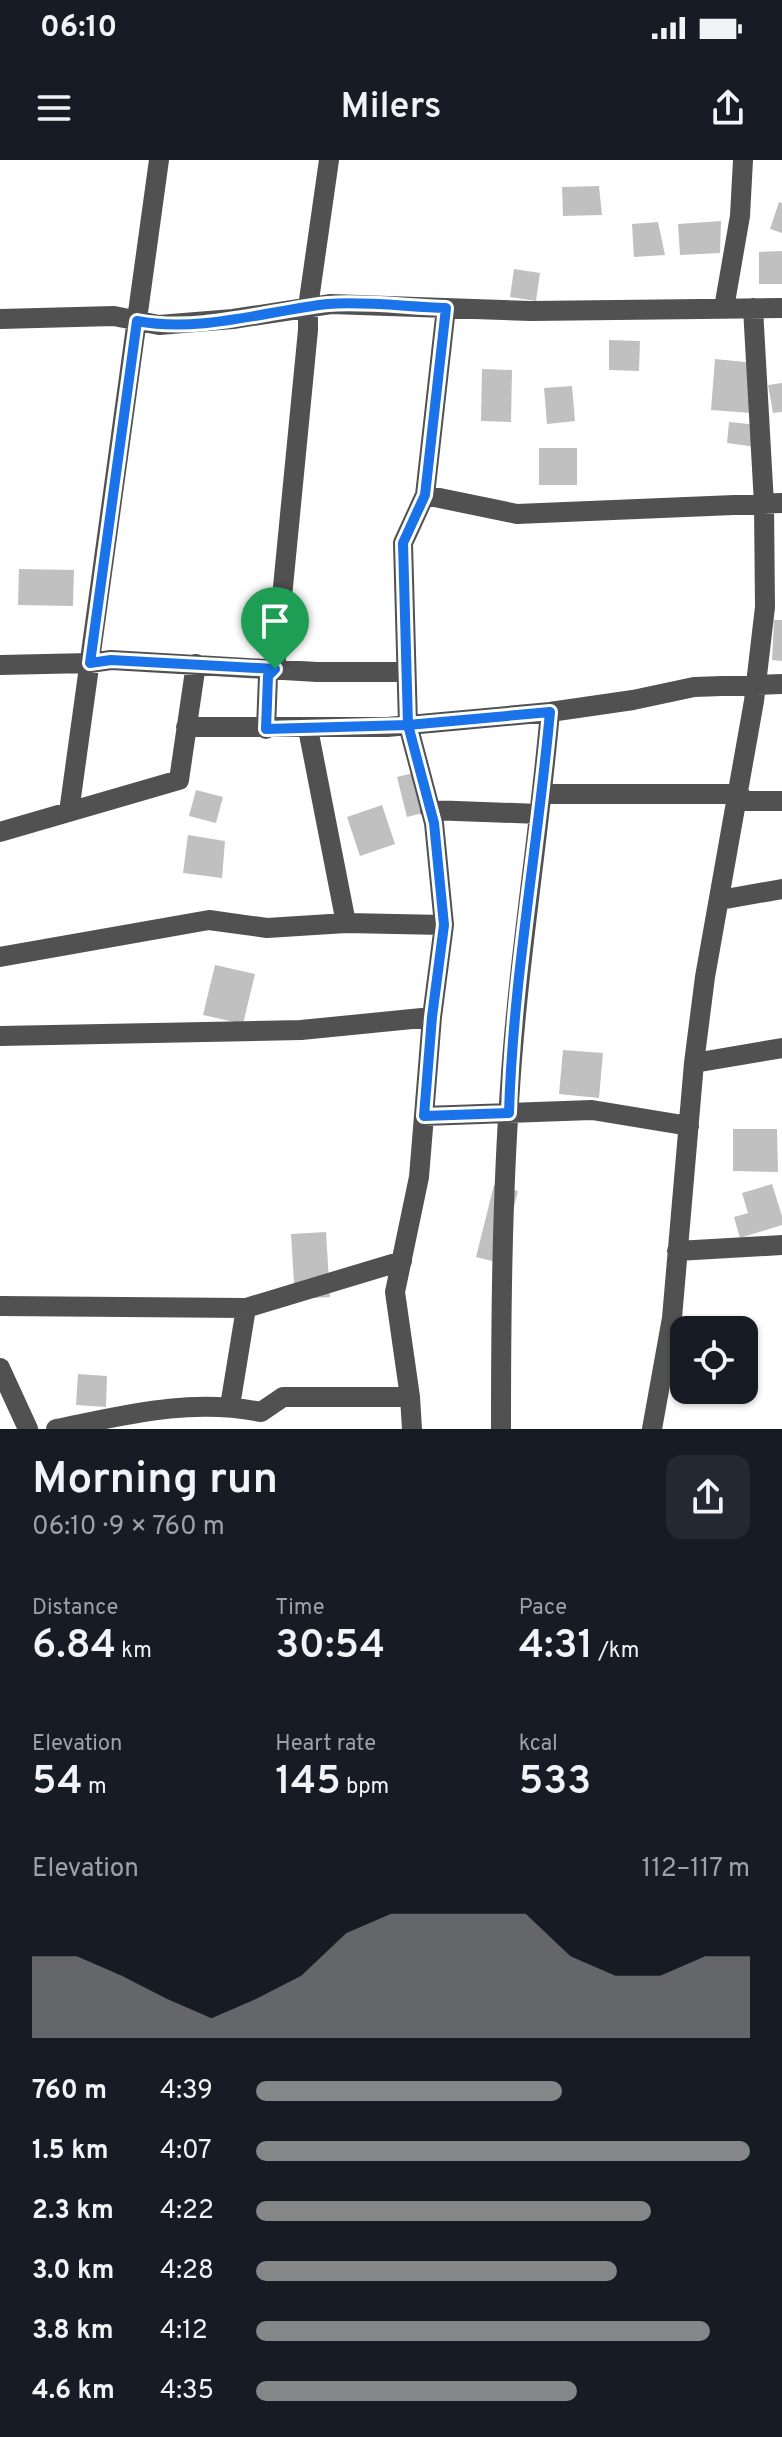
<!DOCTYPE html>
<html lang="en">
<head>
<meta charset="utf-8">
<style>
	body { margin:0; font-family:Overpass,sans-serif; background:#242831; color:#f1f3f6; height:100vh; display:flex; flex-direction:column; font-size:30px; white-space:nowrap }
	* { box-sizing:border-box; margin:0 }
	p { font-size:26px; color:#9ea1a6 }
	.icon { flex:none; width:44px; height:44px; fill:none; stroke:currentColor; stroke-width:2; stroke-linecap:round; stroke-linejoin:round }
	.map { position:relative; height:1269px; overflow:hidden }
	.panel { display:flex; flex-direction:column; background:#171b24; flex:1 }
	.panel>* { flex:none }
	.tools { position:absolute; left:670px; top:1156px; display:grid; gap:16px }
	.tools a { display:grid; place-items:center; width:88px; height:88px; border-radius:16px; background:#171b24; box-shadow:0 2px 6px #0004; font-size:40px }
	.pin { position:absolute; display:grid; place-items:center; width:68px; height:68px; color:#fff; margin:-82px -34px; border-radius:50% 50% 50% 0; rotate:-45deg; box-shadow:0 0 8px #0007 }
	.pin .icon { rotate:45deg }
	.round { display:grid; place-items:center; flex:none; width:84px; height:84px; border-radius:16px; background:#242831 }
	.overview { display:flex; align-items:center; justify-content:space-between; height:136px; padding:0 32px }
	h1 { font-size:44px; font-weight:600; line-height:60px }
	.metrics { display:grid; grid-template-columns:repeat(3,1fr); gap:12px; height:136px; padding:8px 32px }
	.metrics div { display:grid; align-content:center }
	.metrics b { font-size:40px; font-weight:600 }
	.metrics small { font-size:22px; font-weight:400 }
	.metrics p { font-size:22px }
	.chart { height:224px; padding:16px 32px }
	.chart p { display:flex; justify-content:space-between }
	.chart svg { width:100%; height:144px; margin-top:8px; fill:#858687; opacity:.7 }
	ul { padding:0 32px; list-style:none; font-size:26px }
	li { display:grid; grid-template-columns:128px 96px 1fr; align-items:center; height:60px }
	li i { height:20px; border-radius:10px; background:#858687 }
	.status { display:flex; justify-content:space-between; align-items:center; height:56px; padding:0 40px; background:#171b24; direction:ltr }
	.status svg { height:22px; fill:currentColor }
	header { display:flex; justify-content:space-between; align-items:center; height:104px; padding:0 32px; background:#171b24; font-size:36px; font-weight:600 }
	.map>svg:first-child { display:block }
	.building { fill:#c0c0c0 }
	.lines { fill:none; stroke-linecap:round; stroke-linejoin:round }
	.minor { stroke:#515151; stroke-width:20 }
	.route-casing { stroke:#fff; stroke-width:16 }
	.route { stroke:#1a73e8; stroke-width:10 }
</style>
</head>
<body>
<div class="status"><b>06:10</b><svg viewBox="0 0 49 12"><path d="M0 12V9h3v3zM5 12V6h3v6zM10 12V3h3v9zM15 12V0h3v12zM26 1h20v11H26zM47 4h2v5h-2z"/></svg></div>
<header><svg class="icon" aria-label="menu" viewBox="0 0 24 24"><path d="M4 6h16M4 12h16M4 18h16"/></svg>Milers<svg class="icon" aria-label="share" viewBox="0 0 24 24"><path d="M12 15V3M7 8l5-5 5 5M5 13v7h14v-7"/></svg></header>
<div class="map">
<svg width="782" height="1269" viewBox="0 0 782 1269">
	<rect width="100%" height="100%" fill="#fff"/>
	<path class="building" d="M599,26L602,55L563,56L562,27Z
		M779,42L782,43V73L770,69Z
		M721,61L720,93L680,95L678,64Z
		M658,62L665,95L634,97L632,64Z
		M782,91V124H759V92Z
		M514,109L540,113L536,141L510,137Z
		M609,180L640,181L639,211L609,210Z
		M715,199L755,203L751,253L711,250Z
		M482,209L512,210L511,262L481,261Z
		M782,223V252L773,253L768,225Z
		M572,226L575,261L547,264L544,228Z
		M729,262L758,265L756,287L727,283Z
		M539,288H577V325H539Z
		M19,409L74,410L73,446L18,445Z
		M774,460H782V501L772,500Z
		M417,612L427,652L407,657L397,617Z
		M196,630L223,637L216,663L189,656Z
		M382,645L395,684L360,696L347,657Z
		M188,675L225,681L222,718L183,713Z
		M215,805L255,814L243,864L203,855Z
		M563,890L603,893L599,938L559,934Z
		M733,969H777L778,1012L733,1011Z
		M772,1024L782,1056V1065L740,1078L734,1057L748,1053L742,1033Z
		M494,1025L518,1031L500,1103L476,1097Z
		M326,1072L330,1137L295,1139L291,1074Z
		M78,1214L107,1216L106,1247L76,1245Z"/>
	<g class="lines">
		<path class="minor" d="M724,148L740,56L743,0
			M0,159L114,156L159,165L233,159L331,144L531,151L782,148
			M425,335L517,354L782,343
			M0,505L90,503L111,500L317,512H406
			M186,567H387L550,552L633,540L694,527L782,524
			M266,569L268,516L275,509L308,170V147L329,0
			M308,569L346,763
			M542,634H739L745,641H782
			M430,650L539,654
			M69,652L159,0
			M0,672L179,620L196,504
			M720,740L782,729
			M0,797L209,760L267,768L346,763L444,765
			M0,876L301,870L432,857
			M694,903L782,888
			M424,956L592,950L689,966
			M677,1091L782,1085
			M0,1146L246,1148L402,1101
			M0,1208L28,1269
			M230,1246L246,1148
			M56,1269C126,1255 189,1238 261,1252L283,1237H410
			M412,1269L410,1237L395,1132L419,1017L432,857L444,765L434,663L408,565L403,383L425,335L446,148
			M501,1269C501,1155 502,1041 510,928C518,802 539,677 550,552
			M652,1269L672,1158L694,903L705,817L754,541L765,447L764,344L753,148"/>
	</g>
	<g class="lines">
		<g class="route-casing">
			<path id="route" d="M275,509L111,500L90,503L137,161C200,173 266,151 328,144C366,141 408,147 446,148L425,335L403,383L408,565L434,663L444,765L432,857L424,956L509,953C513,819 538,686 550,552L408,565L266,569L268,516L275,509"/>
		</g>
		<use href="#route" class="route"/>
	</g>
</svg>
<div class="tools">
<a><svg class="icon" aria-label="locate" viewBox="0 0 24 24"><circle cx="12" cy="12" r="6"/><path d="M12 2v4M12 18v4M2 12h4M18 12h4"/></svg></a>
</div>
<div class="pin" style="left:275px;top:509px;background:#1e9e55"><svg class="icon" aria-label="arrive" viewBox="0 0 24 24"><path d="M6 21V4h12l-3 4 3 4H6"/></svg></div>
</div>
<section class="panel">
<div class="overview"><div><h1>Morning run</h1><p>06:10 · 9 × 760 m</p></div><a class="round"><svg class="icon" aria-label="share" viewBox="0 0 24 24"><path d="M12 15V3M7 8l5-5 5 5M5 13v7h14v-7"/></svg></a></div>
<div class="metrics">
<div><p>Distance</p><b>6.84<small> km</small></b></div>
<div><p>Time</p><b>30:54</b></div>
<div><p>Pace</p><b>4:31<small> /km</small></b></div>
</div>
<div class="metrics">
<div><p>Elevation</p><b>54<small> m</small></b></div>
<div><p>Heart rate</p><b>145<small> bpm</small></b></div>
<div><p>kcal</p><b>533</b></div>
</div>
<div class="chart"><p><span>Elevation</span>112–117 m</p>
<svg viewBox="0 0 160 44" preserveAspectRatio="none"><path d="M0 44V19L10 19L20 25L30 32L40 38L50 32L60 25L70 12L80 6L90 6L100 6L110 6L120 19L130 25L140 25L150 19L160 19V44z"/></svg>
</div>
<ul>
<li><b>760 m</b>4:39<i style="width:62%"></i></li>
<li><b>1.5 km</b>4:07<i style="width:100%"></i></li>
<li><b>2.3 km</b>4:22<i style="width:80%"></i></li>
<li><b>3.0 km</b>4:28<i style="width:73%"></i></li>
<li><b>3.8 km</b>4:12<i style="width:92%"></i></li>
<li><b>4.6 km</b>4:35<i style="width:65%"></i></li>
</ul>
</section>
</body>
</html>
